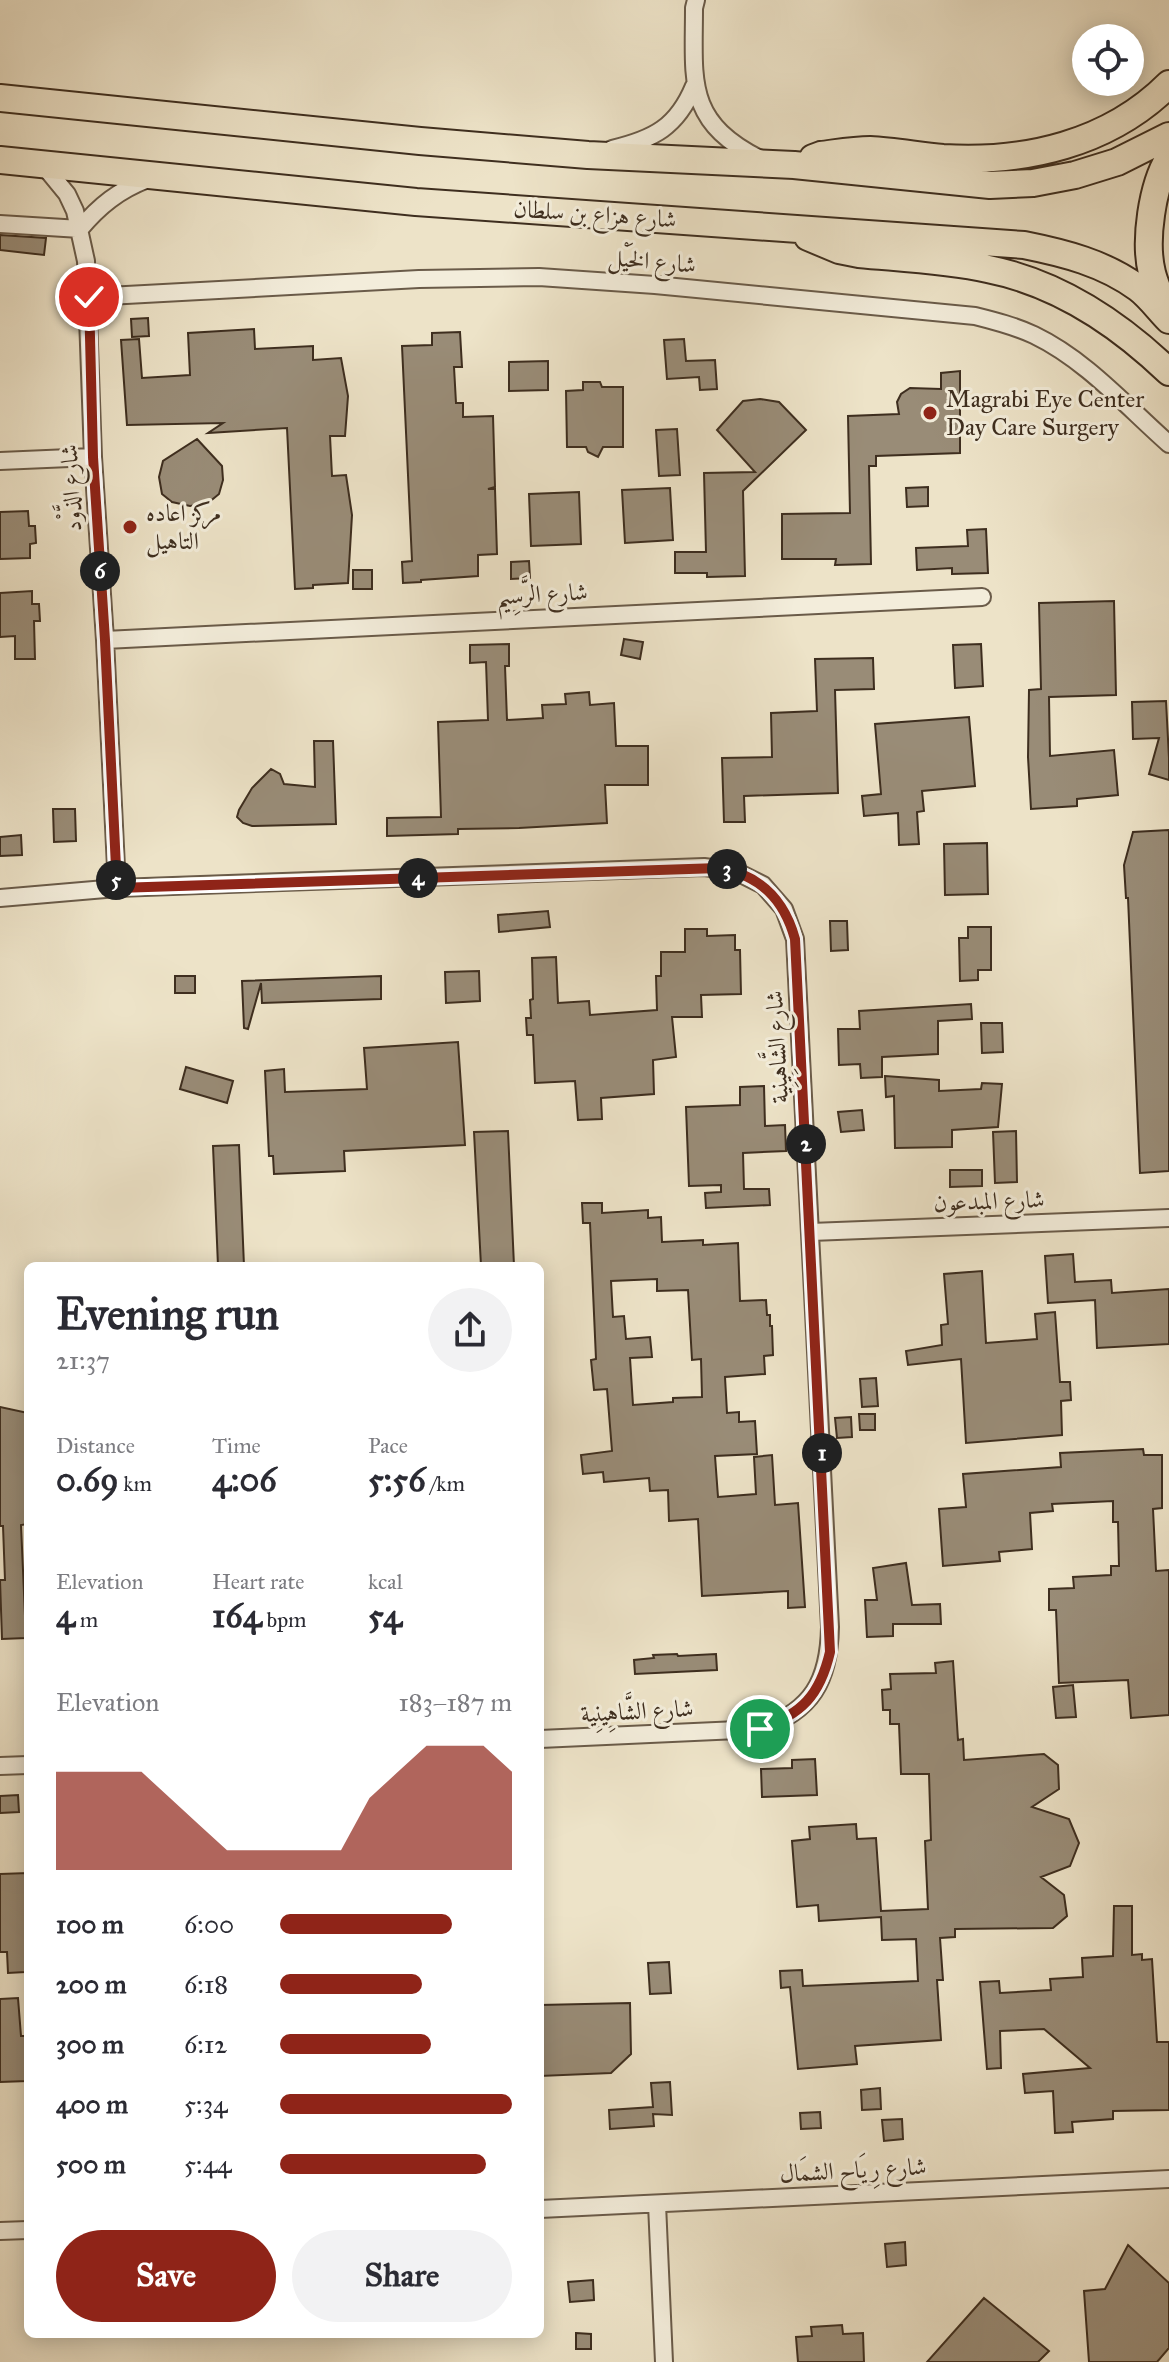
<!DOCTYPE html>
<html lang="en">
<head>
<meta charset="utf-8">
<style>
	body { margin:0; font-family:"IM FELL Great Primer",Amiri,serif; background:#f2f2f3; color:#2b2b33; height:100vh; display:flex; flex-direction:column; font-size:30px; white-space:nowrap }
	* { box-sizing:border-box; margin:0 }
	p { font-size:26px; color:#7c7c81 }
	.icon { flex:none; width:44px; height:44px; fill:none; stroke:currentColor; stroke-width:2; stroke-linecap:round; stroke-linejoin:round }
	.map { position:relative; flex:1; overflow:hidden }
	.drawer { position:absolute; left:24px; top:1262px; width:520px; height:1076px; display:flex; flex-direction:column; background:#fff; border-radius:12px; box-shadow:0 4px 20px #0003 }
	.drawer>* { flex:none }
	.buttons { position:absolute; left:1072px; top:24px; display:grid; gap:16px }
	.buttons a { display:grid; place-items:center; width:72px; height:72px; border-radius:50%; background:#fff; box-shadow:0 4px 20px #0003; font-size:40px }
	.pin { position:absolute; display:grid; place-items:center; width:68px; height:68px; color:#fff; margin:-34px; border:4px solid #fff; border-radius:50%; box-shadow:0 2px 8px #0007 }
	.km { position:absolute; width:40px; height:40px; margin:-20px; border-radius:50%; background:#222; color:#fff; font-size:22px; line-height:40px; text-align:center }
	.round { display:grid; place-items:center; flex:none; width:84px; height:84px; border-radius:42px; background:#f2f2f3 }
	.headline { display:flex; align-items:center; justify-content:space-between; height:136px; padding:0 32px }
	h1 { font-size:44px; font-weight:800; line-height:60px }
	.figures { display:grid; grid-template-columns:repeat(3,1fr); gap:12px; height:136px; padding:8px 32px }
	.figures div { display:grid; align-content:center }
	.figures b { font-size:34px; font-weight:800 }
	.figures small { font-size:22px; font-weight:400 }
	.figures p { font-size:22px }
	.chart { height:224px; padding:16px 32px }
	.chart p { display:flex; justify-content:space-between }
	.chart svg { width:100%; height:144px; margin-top:8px; fill:#8f2418; opacity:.7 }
	.primary-button { display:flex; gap:16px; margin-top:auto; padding:16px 32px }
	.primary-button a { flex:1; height:92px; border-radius:48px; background:#8f2418; color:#fff; font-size:32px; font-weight:800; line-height:92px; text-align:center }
	.primary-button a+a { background:#f2f2f3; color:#2b2b33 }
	ul { padding:0 32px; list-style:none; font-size:26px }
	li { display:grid; grid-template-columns:128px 96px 1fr; align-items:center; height:60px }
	li i { height:20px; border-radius:10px; background:#8f2418 }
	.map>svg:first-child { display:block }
	.building { fill:#998c77; stroke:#3e2e1f; stroke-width:2; fill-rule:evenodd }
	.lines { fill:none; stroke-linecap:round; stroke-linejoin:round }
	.street-casing { stroke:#6a5b49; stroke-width:20 }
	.primary-casing { stroke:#3e2e1f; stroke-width:30 }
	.street { stroke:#f3eddb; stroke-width:16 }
	.primary { stroke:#ede3c8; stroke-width:26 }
	.route-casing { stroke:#fff; stroke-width:16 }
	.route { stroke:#8f2418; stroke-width:10 }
	.poi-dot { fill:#8f2418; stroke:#f3eddb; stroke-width:3 }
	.labels { text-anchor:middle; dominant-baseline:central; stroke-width:6; stroke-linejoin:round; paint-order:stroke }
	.street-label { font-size:24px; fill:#3e2e1f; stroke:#f3eddb }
	.poi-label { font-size:24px; fill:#3e2e1f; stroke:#f3eddb; text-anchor:start }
</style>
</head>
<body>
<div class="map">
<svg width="1169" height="2362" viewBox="0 0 1169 2362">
	<rect width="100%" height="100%" fill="#ede3c8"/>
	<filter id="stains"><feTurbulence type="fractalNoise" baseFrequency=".0025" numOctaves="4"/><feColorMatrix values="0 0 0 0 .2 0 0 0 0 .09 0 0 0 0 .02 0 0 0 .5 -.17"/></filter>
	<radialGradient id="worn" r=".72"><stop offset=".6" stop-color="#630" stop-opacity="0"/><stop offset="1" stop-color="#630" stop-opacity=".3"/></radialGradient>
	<path class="building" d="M0,235L46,238L44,255L0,250Z
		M148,318L149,336L132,337L131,319Z
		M254,329L255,349L313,346V360L341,358L348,396L345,436H330L332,476L346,475L352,515L348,583L313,585V588L295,589L287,428L208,433L223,423L127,425L121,340L139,339L142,378L190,375L188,333Z
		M460,332L462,367H454L456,403H463V417L493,416L495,487L488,489H495L497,554L478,555V576L421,580V582L403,583L402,562L412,561L402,346L432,345V333Z
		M684,339L686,361L715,360L717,389L700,390L699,377L667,379L664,340Z
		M548,361V390L509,391V362Z
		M960,371V453L876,456V466H869L871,564L835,565L836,559H782V514L850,513L848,416L899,414L897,402L901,394L910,388L941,389V373Z
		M583,382H600L602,387H623V447H603L598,457L588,452L586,447H567L566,391L583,390Z
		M760,399L779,402L806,430L743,491L745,576L707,577V573H675V552H706L704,473L755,472L717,430L743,401Z
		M677,429L680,475L659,476L656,430Z
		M197,439L222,466L223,480L219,494L208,503L190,506L172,502L162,494L159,477L163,461Z
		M928,487V506L907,507L906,488Z
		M670,488L673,540L625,543L622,490Z
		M579,492L581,544L531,546L529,494Z
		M28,511L29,526H35L36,543L30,544V558L0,559V512Z
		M986,529L988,573L952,574V568L917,570L916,548L968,546L967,530Z
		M529,561L530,578L511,579V562Z
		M353,570H372V589H353Z
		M32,591V604H39L40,621H34L35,659H15V636L0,637V593Z
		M1114,601L1116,695L1049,697L1050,756L1114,750L1118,795L1077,799V806L1031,809L1028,757L1029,690L1041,689L1039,603Z
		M624,639L643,642L640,659L621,655Z
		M509,644V666H505L507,720L543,718L542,705L566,704L565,694L589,692L590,705L614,703L616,746H648V785H605L607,823L519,828L458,829V834L387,836V818L441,817L438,722L488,720L486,662L470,663V645Z
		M981,644L983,686L955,688L953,645Z
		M873,658L874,689L835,690L838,793L744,796L745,822H724L722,758L772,757L771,713L817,711L815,659Z
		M1166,701L1169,758V780L1149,774L1159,738L1133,739L1132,702Z
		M969,717L975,786L922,791L924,811L917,812L919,844L899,845L898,813L864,816L862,796L881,794L875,724Z
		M314,741H333L336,824L252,826L243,823L237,817L239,810L252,788L271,769L280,774L284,784L315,787Z
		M53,809H75L76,841L54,842Z
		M1169,830V1171L1140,1173L1128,898H1126L1124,865L1133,832Z
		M21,835L22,855L0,856V837Z
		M987,843L988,894L945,895L944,844Z
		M548,911L550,927L499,932L498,915Z
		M830,921H847L848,950L831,951Z
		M968,927H991V970H978V980L960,981L959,938H968Z
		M685,929H707V936L735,935V950H740L741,994L701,995L702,1017H672L676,1057L653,1060L654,1094L601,1098L602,1119L578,1120L575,1081L535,1083L533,1035H527L526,1018H531L530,1000L533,999L532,958L556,957L558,1003L589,1001L590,1015L657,1010L656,976H661V952H685Z
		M479,971L480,1001L446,1003L445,972Z
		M175,976H195V993H175Z
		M381,976V999L262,1003L261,983L248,1029L244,1028L242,981Z
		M971,1004L972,1019L938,1021V1054L882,1057V1077L861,1078L860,1064L839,1065L838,1029H860L859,1011Z
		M981,1023H1002L1003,1052L982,1053Z
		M458,1042L465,1145L344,1151L345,1171L274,1174L273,1156H269L265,1071L284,1069L285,1092L367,1089L364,1048Z
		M186,1067L233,1081L227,1103L180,1089Z
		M885,1076L939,1080V1091L981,1089L982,1083L1002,1084L998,1127L952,1130V1147L895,1148L894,1096L886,1097Z
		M764,1086L765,1126L785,1125L786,1151L743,1153L744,1189H769L770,1205L706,1208L705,1193L721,1192V1185L689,1186L686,1107L740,1105V1087Z
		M862,1110L864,1130L841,1132L838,1112Z
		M508,1131L514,1266H481L474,1132Z
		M1016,1131L1017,1182L995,1183L993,1132Z
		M239,1145L244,1266H218L213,1146Z
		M950,1170H982V1186L950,1187Z
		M582,1203H602V1213L648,1210V1218L661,1217L662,1242L703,1240V1245L738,1243L740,1301L766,1300L767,1315H770V1326H772L773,1355L764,1356L765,1374L725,1377L727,1413L739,1412V1422L755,1421L757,1454L715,1456L718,1497L756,1494L754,1457L772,1455L775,1505L798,1503L805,1607L788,1608V1591L702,1596L698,1519L669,1521L668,1490L650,1491L649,1478L604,1482L603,1472L583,1474L581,1455L612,1451L607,1389L594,1390L591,1360L596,1359L590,1223H583ZM657,1279V1291L688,1290L692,1360L701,1359L702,1397L673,1398V1402L633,1405L630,1358L652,1357L650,1337L626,1339L624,1316L613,1317L611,1281Z
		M1073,1254L1075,1282L1111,1280L1112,1293L1169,1289V1344L1097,1348L1095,1300L1048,1303L1045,1256Z
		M982,1271L986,1343L1037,1339L1035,1314L1055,1312L1060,1382H1070L1071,1400L1061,1401L1062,1435L966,1443L961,1359L908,1365L906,1351L942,1345L941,1325L948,1324L944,1274Z
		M876,1378L878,1406L862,1407L860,1379Z
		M0,1407L28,1413V1524L21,1525L26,1638L2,1639L0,1580H5L3,1526H0Z
		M859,1414H875V1430H860Z
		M851,1417L852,1437L837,1438L835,1418Z
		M1143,1449L1144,1455H1162V1508L1153,1509L1156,1571L1169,1570V1715L1131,1718L1128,1680L1059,1683L1056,1610H1049V1589L1074,1588L1073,1577L1111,1575V1566H1119L1118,1522H1113V1501L1052,1504L1053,1511L1030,1513L1032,1549L999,1552L1000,1561L943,1566L939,1509L966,1507L963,1474L1061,1467L1060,1453Z
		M906,1563L912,1605L940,1604L941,1624H893V1636L867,1637L865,1600H877L873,1568Z
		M677,1654L678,1656L716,1654L717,1670L635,1674L634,1660L654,1658L653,1655Z
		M953,1661L958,1740L963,1739L964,1760L1044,1754L1058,1765L1059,1789L1032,1807L1069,1819L1079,1843L1070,1866L1041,1877L1064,1895L1067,1916L1053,1928L955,1929V1937L940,1938L943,1980H937L941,2040L855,2046L857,2064L798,2069L790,1987L781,1988L780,1971L802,1970L803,1986L918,1981L916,1939L882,1940L881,1917L819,1921L818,1905L797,1907L792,1841L810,1839L809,1827L856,1824L857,1839L876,1838L881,1911L928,1909L925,1841L931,1840L929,1774H901L899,1724H890V1710H883L882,1690L891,1689L890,1674L936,1673L935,1663Z
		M1073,1685L1076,1717L1056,1718L1053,1687Z
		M815,1759L817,1795L762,1797L761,1769L792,1768V1760Z
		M18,1795L19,1812L0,1813V1796Z
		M28,1873V1966H25V1972L8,1973L7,1952H0V1874Z
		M1114,1906H1132V1955L1142,1954V1960L1152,1959L1157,2042H1169V2110L1113,2111V2119L1072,2122L1073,2132L1055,2133L1053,2091L1025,2093L1023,2074L1090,2068L1044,2029L1000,2031L1001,2068L987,2069L980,1982L999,1981L1000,1993L1051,1990L1050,1979L1083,1977L1082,1958L1113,1956Z
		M669,1962L671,1993L650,1994L648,1963Z
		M18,1998L21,2036H25L27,2081L0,2082V1999Z
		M630,2003L631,2054L611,2073L540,2076V2005Z
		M670,2082L672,2115L653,2114L654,2126L610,2129L609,2110L653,2107L651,2083Z
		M880,2088L881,2109L862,2110L861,2090Z
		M820,2112L821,2128L801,2129L800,2113Z
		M902,2119L903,2139L884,2141L882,2120Z
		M905,2242L906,2265L887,2267L885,2244Z
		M1128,2245L1169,2283V2348L1157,2362H1089L1084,2291L1105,2289Z
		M593,2280L594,2300L570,2302L568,2282Z
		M984,2298L1049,2351L1038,2362H927Z
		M842,2325L843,2334L863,2333L864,2362H798L796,2337L812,2336L811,2327Z
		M576,2333L591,2334V2349H576Z"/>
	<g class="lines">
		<g class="street-casing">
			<path id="street" d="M696,0L694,8C694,81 685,121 760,159
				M612,149C654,139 677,127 694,86
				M44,166L67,194L75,211L86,261L93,457L105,640L117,888
				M0,224L80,229
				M80,229C99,206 119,190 148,179
				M89,297L419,279L539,277L655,285L975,316C995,321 1015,326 1034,335C1086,360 1126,406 1169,444
				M0,461L93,457
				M105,640L982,597
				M0,898L117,888L704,867L735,871L763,885L784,909L795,939L830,1627C829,1681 812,1711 760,1729L540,1739
				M811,1232L1169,1218
				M0,1766L28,1765
				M657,2204L664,2362
				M540,2209L1169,2179
				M0,2231L28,2230"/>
		</g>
		<g class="primary-casing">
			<path id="primary" d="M0,98L420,141L588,155L794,165L990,185L1033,183L1075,175L1117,162L1169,136
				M813,158L821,155C837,153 854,150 870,150C894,151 919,156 943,158C1025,163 1109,144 1169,84
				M0,160L416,202L1024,245C1064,253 1104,263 1138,288C1149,296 1159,310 1169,320
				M808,237L839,250L859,254C901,258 946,260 988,269C1058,283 1118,323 1169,372
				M1165,309C1161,297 1155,285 1152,273C1144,241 1152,186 1169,158"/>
		</g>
		<use href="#street" class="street"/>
		<use href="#primary" class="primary"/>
	</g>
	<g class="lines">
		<g class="route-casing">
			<path id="route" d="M89,297L93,457L105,640L117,888L719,868C760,875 784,899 795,939L830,1652C820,1695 802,1714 760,1729"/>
		</g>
		<use href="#route" class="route"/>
	</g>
	<g class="poi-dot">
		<circle cx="930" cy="413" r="8"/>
		<circle cx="130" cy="527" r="8"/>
	</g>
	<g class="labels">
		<g class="street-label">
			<text transform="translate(595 214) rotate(4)">شارع هزاع بن سلطان</text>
			<text transform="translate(652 261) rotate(5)">شارع الخَيْل</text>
			<text transform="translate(71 488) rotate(-93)">شارع الذَّوْد</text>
			<text transform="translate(542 594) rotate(-3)">شارع الرَّسِيم</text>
			<text transform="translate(777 1047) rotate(-93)">شارع الشَّاهِينِية</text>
			<text transform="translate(989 1201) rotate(-2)">شارع المبدعون</text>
			<text transform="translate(637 1711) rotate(-3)">شارع الشَّاهِينِية</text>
			<text transform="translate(853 2170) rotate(-3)">شارع رِيَاح الشمَال</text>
		</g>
		<g class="poi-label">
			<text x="946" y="399">Magrabi Eye Center<tspan x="946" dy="28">Day Care Surgery</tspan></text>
			<text x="146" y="513">مركز اعاده<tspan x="146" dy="28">التاهيل</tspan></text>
		</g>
	</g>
	<rect width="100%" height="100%" filter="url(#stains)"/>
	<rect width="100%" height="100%" fill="url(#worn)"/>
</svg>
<div class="buttons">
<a><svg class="icon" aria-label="locate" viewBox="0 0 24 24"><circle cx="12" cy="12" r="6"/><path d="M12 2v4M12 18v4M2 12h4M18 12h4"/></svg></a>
</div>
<div class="pin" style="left:760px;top:1729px;background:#1e9e55"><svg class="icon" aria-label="arrive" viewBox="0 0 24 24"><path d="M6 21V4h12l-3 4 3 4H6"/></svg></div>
<div class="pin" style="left:89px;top:297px;background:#d93025"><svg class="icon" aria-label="check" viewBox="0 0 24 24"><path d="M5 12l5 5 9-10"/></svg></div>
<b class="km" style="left:822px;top:1453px">1</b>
<b class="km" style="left:806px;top:1144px">2</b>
<b class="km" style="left:727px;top:869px">3</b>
<b class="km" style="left:418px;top:878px">4</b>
<b class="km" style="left:116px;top:880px">5</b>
<b class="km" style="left:100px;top:571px">6</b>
<section class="drawer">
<div class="headline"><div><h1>Evening run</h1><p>21:37</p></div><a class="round"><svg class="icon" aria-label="share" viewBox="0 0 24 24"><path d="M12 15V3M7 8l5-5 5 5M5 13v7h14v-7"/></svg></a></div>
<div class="figures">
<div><p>Distance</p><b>0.69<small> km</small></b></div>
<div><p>Time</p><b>4:06</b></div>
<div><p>Pace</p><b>5:56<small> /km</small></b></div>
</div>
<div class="figures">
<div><p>Elevation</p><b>4<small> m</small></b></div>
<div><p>Heart rate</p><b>164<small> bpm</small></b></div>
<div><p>kcal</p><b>54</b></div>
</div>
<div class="chart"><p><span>Elevation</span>183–187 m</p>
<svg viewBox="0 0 160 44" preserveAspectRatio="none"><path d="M0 44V14L10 14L20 14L30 14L40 22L50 30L60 38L70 38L80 38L90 38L100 38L110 22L120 14L130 6L140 6L150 6L160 14V44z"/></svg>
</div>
<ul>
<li><b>100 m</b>6:00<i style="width:74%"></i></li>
<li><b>200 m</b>6:18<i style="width:61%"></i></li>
<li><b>300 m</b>6:12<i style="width:65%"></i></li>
<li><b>400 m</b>5:34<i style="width:100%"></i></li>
<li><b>500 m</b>5:44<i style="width:89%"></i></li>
</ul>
<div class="primary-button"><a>Save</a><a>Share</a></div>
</section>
</div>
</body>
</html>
